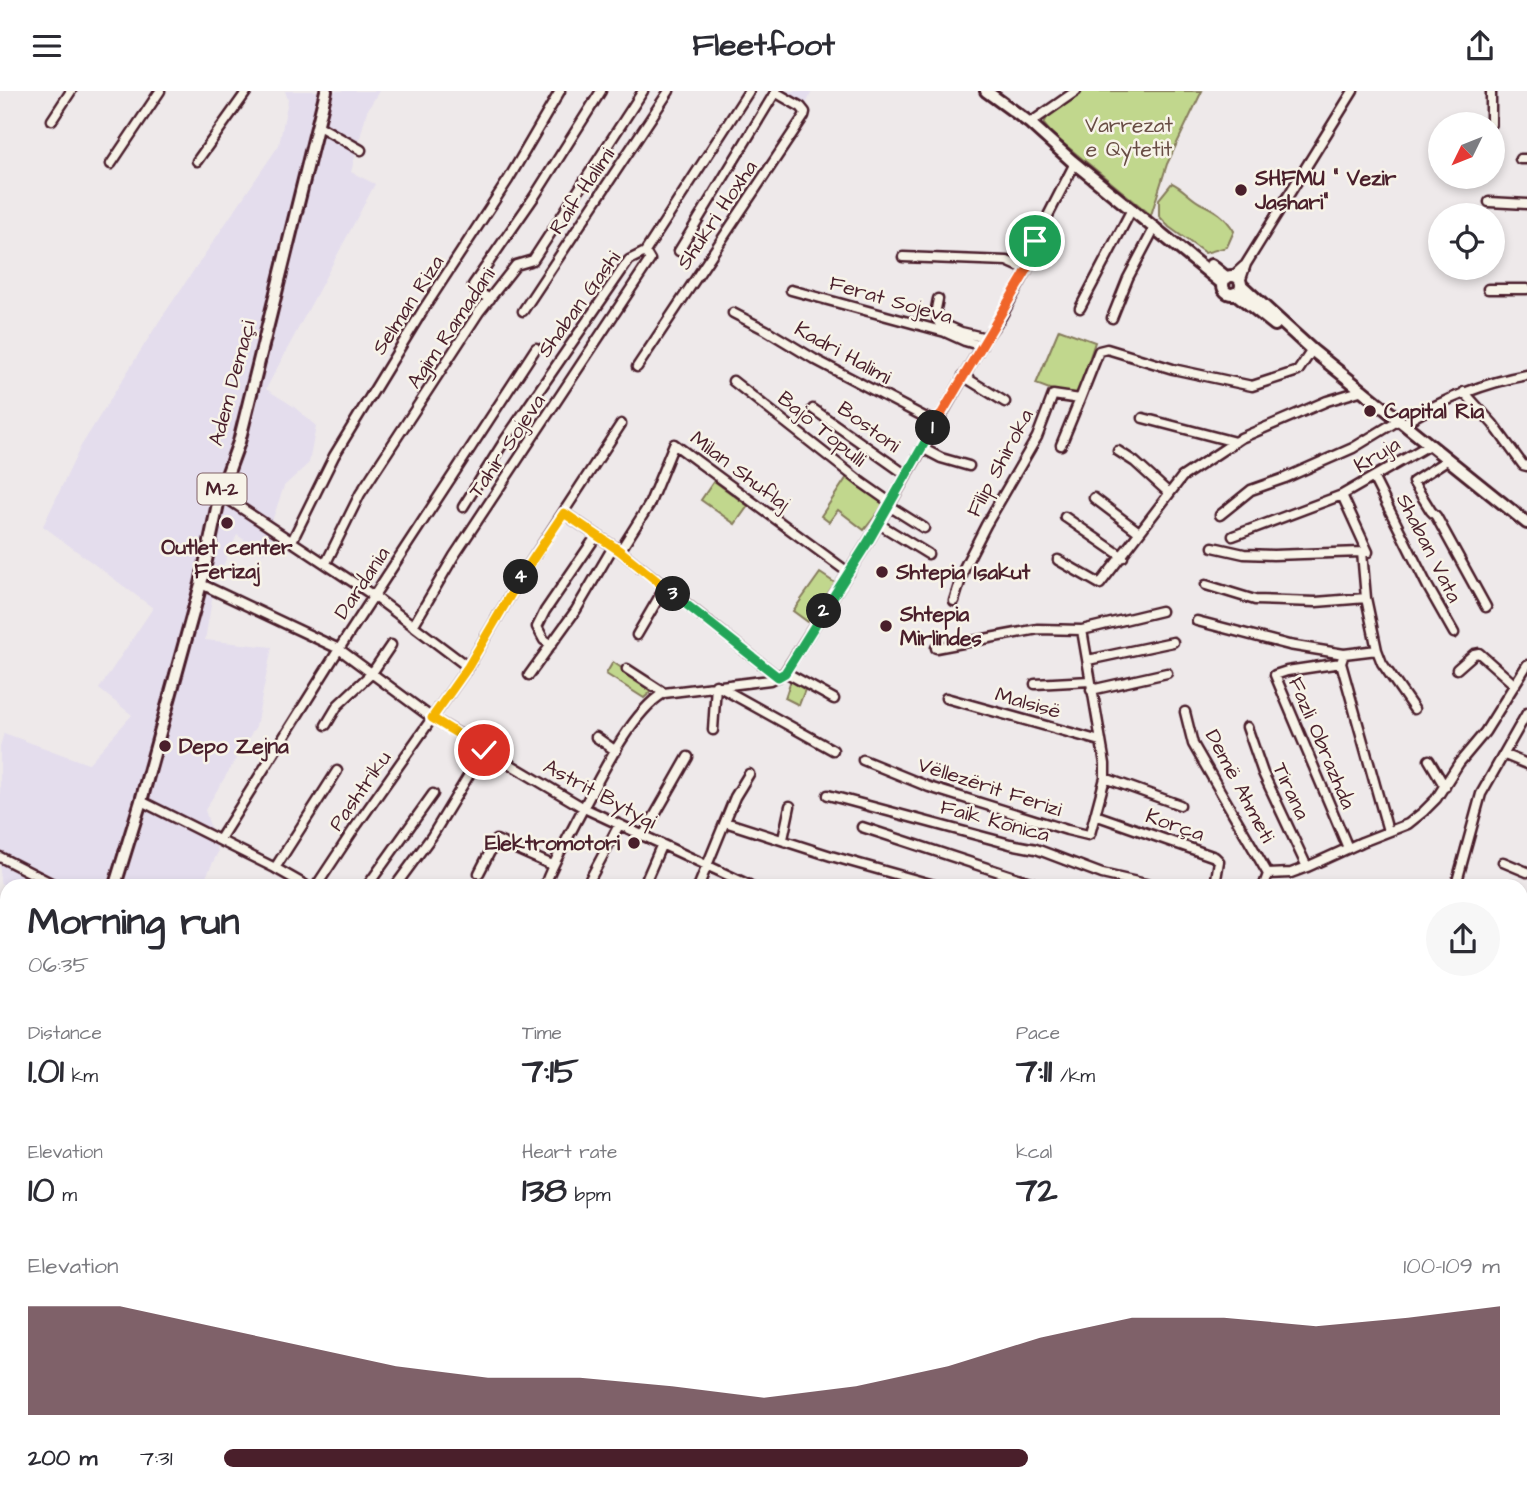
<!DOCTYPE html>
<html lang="en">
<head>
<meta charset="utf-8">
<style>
	body { margin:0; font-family:"Architects Daughter",sans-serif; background:#f7f7f7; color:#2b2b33; height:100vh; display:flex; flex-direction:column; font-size:26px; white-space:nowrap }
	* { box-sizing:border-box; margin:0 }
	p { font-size:23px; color:#7c7c81 }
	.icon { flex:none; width:38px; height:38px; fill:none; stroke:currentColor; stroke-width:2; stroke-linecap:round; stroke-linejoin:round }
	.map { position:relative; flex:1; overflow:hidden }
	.side { position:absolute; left:0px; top:788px; width:1528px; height:621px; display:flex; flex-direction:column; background:#fff; border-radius:21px 21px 0 0; box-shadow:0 4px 10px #0003 }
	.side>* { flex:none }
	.needle { width:46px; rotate:227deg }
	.tools { position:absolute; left:1428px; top:21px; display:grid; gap:14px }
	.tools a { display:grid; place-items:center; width:77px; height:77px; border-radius:50%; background:#fff; box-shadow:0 4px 10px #0003; font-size:35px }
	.pin { position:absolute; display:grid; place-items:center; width:60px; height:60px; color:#fff; margin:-30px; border:4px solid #fff; border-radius:50%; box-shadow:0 2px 7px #0007 }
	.km { position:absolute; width:35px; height:35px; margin:-18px; border-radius:50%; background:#222; color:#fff; font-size:19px; line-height:35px; text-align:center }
	.round { display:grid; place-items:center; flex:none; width:74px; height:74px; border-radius:37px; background:#f7f7f7 }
	.summary { display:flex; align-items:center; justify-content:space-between; height:119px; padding:0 28px }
	h1 { font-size:38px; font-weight:700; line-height:52px }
	.stats { display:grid; grid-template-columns:repeat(3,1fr); gap:10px; height:119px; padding:7px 28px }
	.stats div { display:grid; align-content:center }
	.stats b { font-size:35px; font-weight:700 }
	.stats small { font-size:19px; font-weight:400 }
	.stats p { font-size:19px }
	.chart { height:196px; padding:14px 28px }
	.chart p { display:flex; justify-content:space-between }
	.chart svg { width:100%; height:126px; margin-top:7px; fill:#4a1f2b; opacity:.7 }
	ul { padding:0 28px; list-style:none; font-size:23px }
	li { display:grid; grid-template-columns:112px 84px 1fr; align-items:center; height:52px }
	li i { height:18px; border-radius:9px; background:#4a1f2b }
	header { display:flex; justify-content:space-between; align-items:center; height:91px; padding:0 28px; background:#fff; font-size:32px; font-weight:700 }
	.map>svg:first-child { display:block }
	.built { fill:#e4dded }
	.green { fill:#c1d78d; stroke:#867b5c; stroke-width:2 }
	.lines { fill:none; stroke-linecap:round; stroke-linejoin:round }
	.minor-casing { stroke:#4a1f2b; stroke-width:13 }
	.major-casing { stroke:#4a1f2b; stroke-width:16 }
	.minor { stroke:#f7f3e8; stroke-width:8 }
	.major { stroke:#f7f3e8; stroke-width:10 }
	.split-1-casing { stroke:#fff; stroke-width:14 }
	.split-2-casing { stroke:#fff; stroke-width:14 }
	.split-3-casing { stroke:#fff; stroke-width:14 }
	.split-4-casing { stroke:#fff; stroke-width:14 }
	.split-5-casing { stroke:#fff; stroke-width:14 }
	.split-1 { stroke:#f0652b; stroke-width:9 }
	.split-2 { stroke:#22a559; stroke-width:9 }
	.split-3 { stroke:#22a559; stroke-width:9 }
	.split-4 { stroke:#f5b400; stroke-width:9 }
	.split-5 { stroke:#f5b400; stroke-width:9 }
	.poi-dot { fill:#4a1f2b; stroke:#f7f3e8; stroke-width:2.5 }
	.labels { text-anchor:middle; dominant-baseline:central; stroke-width:5; stroke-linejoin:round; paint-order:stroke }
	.shield { fill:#f7f3e8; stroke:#7e5f64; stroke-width:2 }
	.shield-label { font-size:19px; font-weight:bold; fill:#4a1f2b }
	.park-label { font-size:21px; fill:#684d44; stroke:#f7f3e8 }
	.poi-label { font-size:21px; font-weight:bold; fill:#4a1f2b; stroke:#f7f3e8; text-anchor:start }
	.street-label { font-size:21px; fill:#4a1f2b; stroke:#f7f3e8 }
</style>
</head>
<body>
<header><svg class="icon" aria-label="menu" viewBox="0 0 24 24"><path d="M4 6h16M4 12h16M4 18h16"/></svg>Fleetfoot<svg class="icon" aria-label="share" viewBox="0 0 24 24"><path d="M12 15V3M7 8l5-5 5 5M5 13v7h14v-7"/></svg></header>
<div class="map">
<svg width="1527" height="1408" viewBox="0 0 1527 1408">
	<rect width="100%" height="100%" fill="#eee9ea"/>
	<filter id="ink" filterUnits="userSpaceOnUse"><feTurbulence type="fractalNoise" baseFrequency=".0143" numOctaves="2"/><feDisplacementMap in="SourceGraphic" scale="14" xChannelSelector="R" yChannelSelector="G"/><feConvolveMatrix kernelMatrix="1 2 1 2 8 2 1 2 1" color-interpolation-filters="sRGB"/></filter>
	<g filter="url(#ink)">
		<path class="built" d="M285,0H379L367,20L351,81L375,93L266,298L293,315L316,335L309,372L284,395L271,433L274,442L264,462L237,444L215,492L205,549L272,556L256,635L205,719L218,761L202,794H7V1318L0,1328V805L3,794L0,791V655L4,642L88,673L132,624L99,598L153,517L43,435L81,355L158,232L279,54L288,9Z
			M783,0H812L806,14Z
			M1521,1052H1527V1141L1521,1090Z"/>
		<path class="green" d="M1083,0H1202L1167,73L1151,124L1052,43L1044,33L1047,26Z
			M1172,92C1183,97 1190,107 1200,112C1215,119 1225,125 1234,140L1227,156L1205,162L1169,136L1159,125V108Z
			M1059,238L1095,251L1076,308L1036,293Z
			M849,383L887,410L864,439L838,419L829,431L821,425Z
			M714,390L748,415L735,433L701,409Z
			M820,482L835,492L808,531L793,520Z
			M613,571L653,599L644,607L606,583Z
			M791,589L806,596L799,614L785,607Z"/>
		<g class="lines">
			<g class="minor-casing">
				<path id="minor" d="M1491,0V33
					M52,29L71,0
					M1030,32L1076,0
					M317,34L361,59
					M1520,68H1527
					M197,70L247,0
					M111,73L160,0
					M1489,111L1527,113
					M679,160L776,0
					M903,166L1007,170L1027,179
					M1233,185L1244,175
					M1240,191L1246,173L1353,0
					M1488,198H1527
					M791,199L945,241L965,250L982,255
					M490,208L476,200L473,194L534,106L601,0
					M938,208L936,218L938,231L961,241L986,247
					M1080,217L1132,118
					M523,220L669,0
					M733,222L766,239L814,268L936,332
					M1112,227L1128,187L1155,136
					M637,276L804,25L805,21L801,16L775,1
					M963,285L1005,311
					M733,290L861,391L891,412
					M1464,301L1493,333L1523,374L1527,375
					M813,318L905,383
					M1143,327L1235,351
					M1404,332C1442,309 1483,292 1527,284
					M1061,354L1080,308
					M922,357L941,367L969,375
					M1118,360L1135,371L1169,402
					M1447,369L1413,391L1431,420L1436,425L1486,516
					M1374,388L1428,496L1454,542
					M220,403L374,505L468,576
					M1094,407L1139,441
					M889,415L924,437
					M463,416L505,349L629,169L645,161L749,0
					M564,422L620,460L778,586
					M1220,424L1251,399L1285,387L1353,357L1399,329
					M1065,426L1123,466
					M879,433L928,463
					M1233,445L1342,404
					M292,450L334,365L423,219L508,89L560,0
					M1213,456L1244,463L1273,464L1362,461
					M620,460L649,414L674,353L849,482
					M1058,469L1100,493L1182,386L1241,347L1327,310L1363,299
					M326,472L360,403L479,221L516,174L533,169L643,0
					M201,493L339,558L432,627L584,717L749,794
					M1206,494L1255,509L1316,511L1366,507
					M954,510L965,475L986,434L1037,346L1053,304L1080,308L1099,260L1107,258L1173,278L1252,295L1298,280L1312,259
					M1197,530L1289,554L1344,563
					M413,535L454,465L646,175L650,169L645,161
					M1082,539L1161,520
					M637,544L665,496
					M551,554L544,549L537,536L545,520L597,444
					M1377,559L1366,507L1362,461H1368L1342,404L1429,354
					M1088,569L1173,551
					M1341,572L1287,580L1275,584L1348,757
					M627,578L664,602
					M1457,578L1474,563L1479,562L1515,594
					M785,581L834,608
					M529,584L576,519L613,456
					M1035,593L1090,590
					M1091,599L1167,582
					M946,607L1100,650
					M1185,621L1193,653L1268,783
					M326,634L338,614L372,582L391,554
					M1247,636L1263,682L1307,776
					M713,639L716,594L833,659
					M596,646L616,660
					M1505,664L1527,673
					M863,669L929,696L1067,739L1088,744L1090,743L1105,687V673L1082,539L1038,538L936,557
					M1429,669L1445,696
					M1105,687L1180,714
					M828,704L1010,753L1036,758L1102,783L1150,794
					M141,710L275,777L305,794
					M1095,724L1215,766L1219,770L1215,794
					M725,731L831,765L934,794
					M862,736L1039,794
					M1388,740L1341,572L1344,563L1377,559L1382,572L1414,618
					M643,745L688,666
					M220,748L339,558L536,257
					M783,748L790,715
					M0,766L55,794
					M1503,771L1527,781
					M275,777L337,680
					M479,782L496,749L552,774
					M1268,783L1291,782L1307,776L1362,751L1408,733L1423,721L1436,708L1459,672L1485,641L1527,574
					M317,794L354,738L468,576L521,486L621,333
					M368,794L433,703
					M396,794L432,745L484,659
					M545,794C553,771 565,753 576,731C595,696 630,621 664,602L770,589L785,581L868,451L986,247L1001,226L1027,179L1035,150L1075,72
					M587,794L619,734
					M644,794L661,755
					M699,794L735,706L749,683
					M1264,794L1268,783
					M1456,794L1481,703L1527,622
					M1525,845L1527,837
					M1521,940H1527
					M1521,1140L1527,1184
					M1521,1222L1527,1215
					M1521,1276H1527
					M0,1303L7,1293
					M0,1394H7
					M1451,1402L1458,1408
					M3,1408L7,1400
					M40,1408L42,1402
					M83,1408L85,1402
					M146,1408L148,1402
					M178,1408L180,1402
					M224,1408L226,1402
					M252,1408L254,1402
					M274,1408L276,1402
					M299,1408L300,1402
					M395,1408L396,1402
					M467,1408L468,1402
					M589,1408L609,1402
					M615,1408L616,1402
					M693,1408L694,1402
					M758,1408L759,1402
					M810,1408L811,1402
					M845,1408V1402
					M901,1408L902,1402
					M922,1408L923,1402
					M967,1408L968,1402
					M994,1408L995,1402
					M1039,1408L1041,1402
					M1113,1408L1115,1402
					M1132,1408L1134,1402
					M1172,1408L1173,1402
					M1347,1408L1361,1402"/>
			</g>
			<g class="major-casing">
				<path id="major" d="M986,0L1030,32L1072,70L1223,193
					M1211,174L1227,187
					M1223 194a9 9 0 1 1 18 0a9 9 0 1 1-18 0Z
					M1241,194L1312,259L1527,432
					M1235,202L1275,234
					M115,794L141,710L201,493L220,403L239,351L326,0
					M0,1158L7,1136"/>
			</g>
			<use href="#minor" class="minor"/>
			<use href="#major" class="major"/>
		</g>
	</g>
	<g class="lines" filter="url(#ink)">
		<g class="split-1-casing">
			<path id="split-1" d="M933,337L1027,179L1035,150"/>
		</g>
		<g class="split-2-casing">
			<path id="split-2" d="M824,520L868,451L933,337"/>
		</g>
		<g class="split-3-casing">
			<path id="split-3" d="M673,503L778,586L785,582L824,520"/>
		</g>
		<g class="split-4-casing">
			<path id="split-4" d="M521,486L564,422L620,460L673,503"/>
		</g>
		<g class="split-5-casing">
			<path id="split-5" d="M484,659L432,627L468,576L521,486"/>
		</g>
		<use href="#split-1" class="split-1"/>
		<use href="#split-2" class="split-2"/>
		<use href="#split-3" class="split-3"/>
		<use href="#split-4" class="split-4"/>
		<use href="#split-5" class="split-5"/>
	</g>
	<g class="poi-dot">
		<circle cx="1241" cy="99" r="7"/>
		<circle cx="1370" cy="320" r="7"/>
		<circle cx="227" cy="432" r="7"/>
		<circle cx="882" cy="481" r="7"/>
		<circle cx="886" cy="535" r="7"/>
		<circle cx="165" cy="655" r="7"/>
		<circle cx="634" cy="752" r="7"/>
	</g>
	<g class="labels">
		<rect class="shield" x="197.5" y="382.5" width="49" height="31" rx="5"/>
		<g class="shield-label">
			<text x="222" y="398">M-2</text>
		</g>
		<g class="park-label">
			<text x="1129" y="34">Varrezat<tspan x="1129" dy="24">e Qytetit</tspan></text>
		</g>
		<g class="poi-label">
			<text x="1255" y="87">SHFMU " Vezir<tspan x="1255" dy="24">Jashari"</tspan></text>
			<text x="1384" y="320">Capital Ria</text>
			<text x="227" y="456" text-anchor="middle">Outlet center<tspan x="227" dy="24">Ferizaj</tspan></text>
			<text x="896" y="481">Shtepia Isakut</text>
			<text x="900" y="523">Shtepia<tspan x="900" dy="24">Mirlindes</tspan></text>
			<text x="179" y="655">Depo Zejna</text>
			<text x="620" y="752" text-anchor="end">Elektromotori</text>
		</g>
		<g class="street-label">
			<text transform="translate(582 100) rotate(-56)">Raif Halimi</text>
			<text transform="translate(717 124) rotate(-56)">Shukri Hoxha</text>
			<text transform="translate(891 209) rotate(16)">Ferat Sojeva</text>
			<text transform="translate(579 213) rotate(-54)">Shaban Gashi</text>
			<text transform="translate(408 214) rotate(-57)">Selman Riza</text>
			<text transform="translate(451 237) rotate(-56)">Agim Ramadani</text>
			<text transform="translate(843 262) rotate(29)">Kadri Halimi</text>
			<text transform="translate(232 292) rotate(-75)">Adem Demaçi</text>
			<text transform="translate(869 336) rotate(36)">Bostoni</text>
			<text transform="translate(822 338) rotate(39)">Bajo Topulli</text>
			<text transform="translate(507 355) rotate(-56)">Tahir Sojeva</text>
			<text transform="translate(1377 364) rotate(-31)">Kruja</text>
			<text transform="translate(1000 372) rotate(-62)">Filip Shiroka</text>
			<text transform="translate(740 380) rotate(37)">Milan Shuflaj</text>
			<text transform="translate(1429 457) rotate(63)">Shaban Vata</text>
			<text transform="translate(362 492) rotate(-56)">Dardania</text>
			<text transform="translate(1028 612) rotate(16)">Malsisë</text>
			<text transform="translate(1322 652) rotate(67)">Fazli Obrazhda</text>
			<text transform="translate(1240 695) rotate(62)">Demë Ahmeti</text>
			<text transform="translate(990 696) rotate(18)">Vëllezërit Ferizi</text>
			<text transform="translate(360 700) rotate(-55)">Pashtriku</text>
			<text transform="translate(1291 700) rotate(65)">Tirana</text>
			<text transform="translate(600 703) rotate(28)">Astrit Bytyqi</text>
			<text transform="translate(995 730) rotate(15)">Faik Konica</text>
			<text transform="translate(1175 734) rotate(19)">Korça</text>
		</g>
	</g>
</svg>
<div class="tools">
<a><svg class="needle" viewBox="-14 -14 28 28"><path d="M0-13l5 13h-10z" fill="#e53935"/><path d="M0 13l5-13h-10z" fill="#7c7c81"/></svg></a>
<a><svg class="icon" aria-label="locate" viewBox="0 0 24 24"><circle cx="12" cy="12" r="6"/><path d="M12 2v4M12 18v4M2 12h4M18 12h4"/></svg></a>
</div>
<div class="pin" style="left:1035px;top:150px;background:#1e9e55"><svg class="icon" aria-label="arrive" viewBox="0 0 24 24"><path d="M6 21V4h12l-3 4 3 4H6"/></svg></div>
<div class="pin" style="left:484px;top:659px;background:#d93025"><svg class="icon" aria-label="check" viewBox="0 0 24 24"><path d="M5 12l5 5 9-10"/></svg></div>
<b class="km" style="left:933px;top:337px">1</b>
<b class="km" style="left:824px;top:520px">2</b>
<b class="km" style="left:673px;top:503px">3</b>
<b class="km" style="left:521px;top:486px">4</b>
<section class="side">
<div class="summary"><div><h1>Morning run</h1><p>06:35</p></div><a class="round"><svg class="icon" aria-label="share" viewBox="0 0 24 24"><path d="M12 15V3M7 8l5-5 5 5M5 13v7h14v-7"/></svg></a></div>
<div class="stats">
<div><p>Distance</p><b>1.01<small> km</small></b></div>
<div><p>Time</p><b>7:15</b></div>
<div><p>Pace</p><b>7:11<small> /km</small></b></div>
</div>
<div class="stats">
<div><p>Elevation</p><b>10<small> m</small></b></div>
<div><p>Heart rate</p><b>138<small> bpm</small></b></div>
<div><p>kcal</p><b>72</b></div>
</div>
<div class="chart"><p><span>Elevation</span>100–109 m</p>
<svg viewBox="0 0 160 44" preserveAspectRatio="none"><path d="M0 44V6L10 6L20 13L30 20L40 27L50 31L60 31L70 34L80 38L90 34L100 27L110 17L120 10L130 10L140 13L150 10L160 6V44z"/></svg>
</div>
<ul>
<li><b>200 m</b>7:31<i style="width:63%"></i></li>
</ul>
</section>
</div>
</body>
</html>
